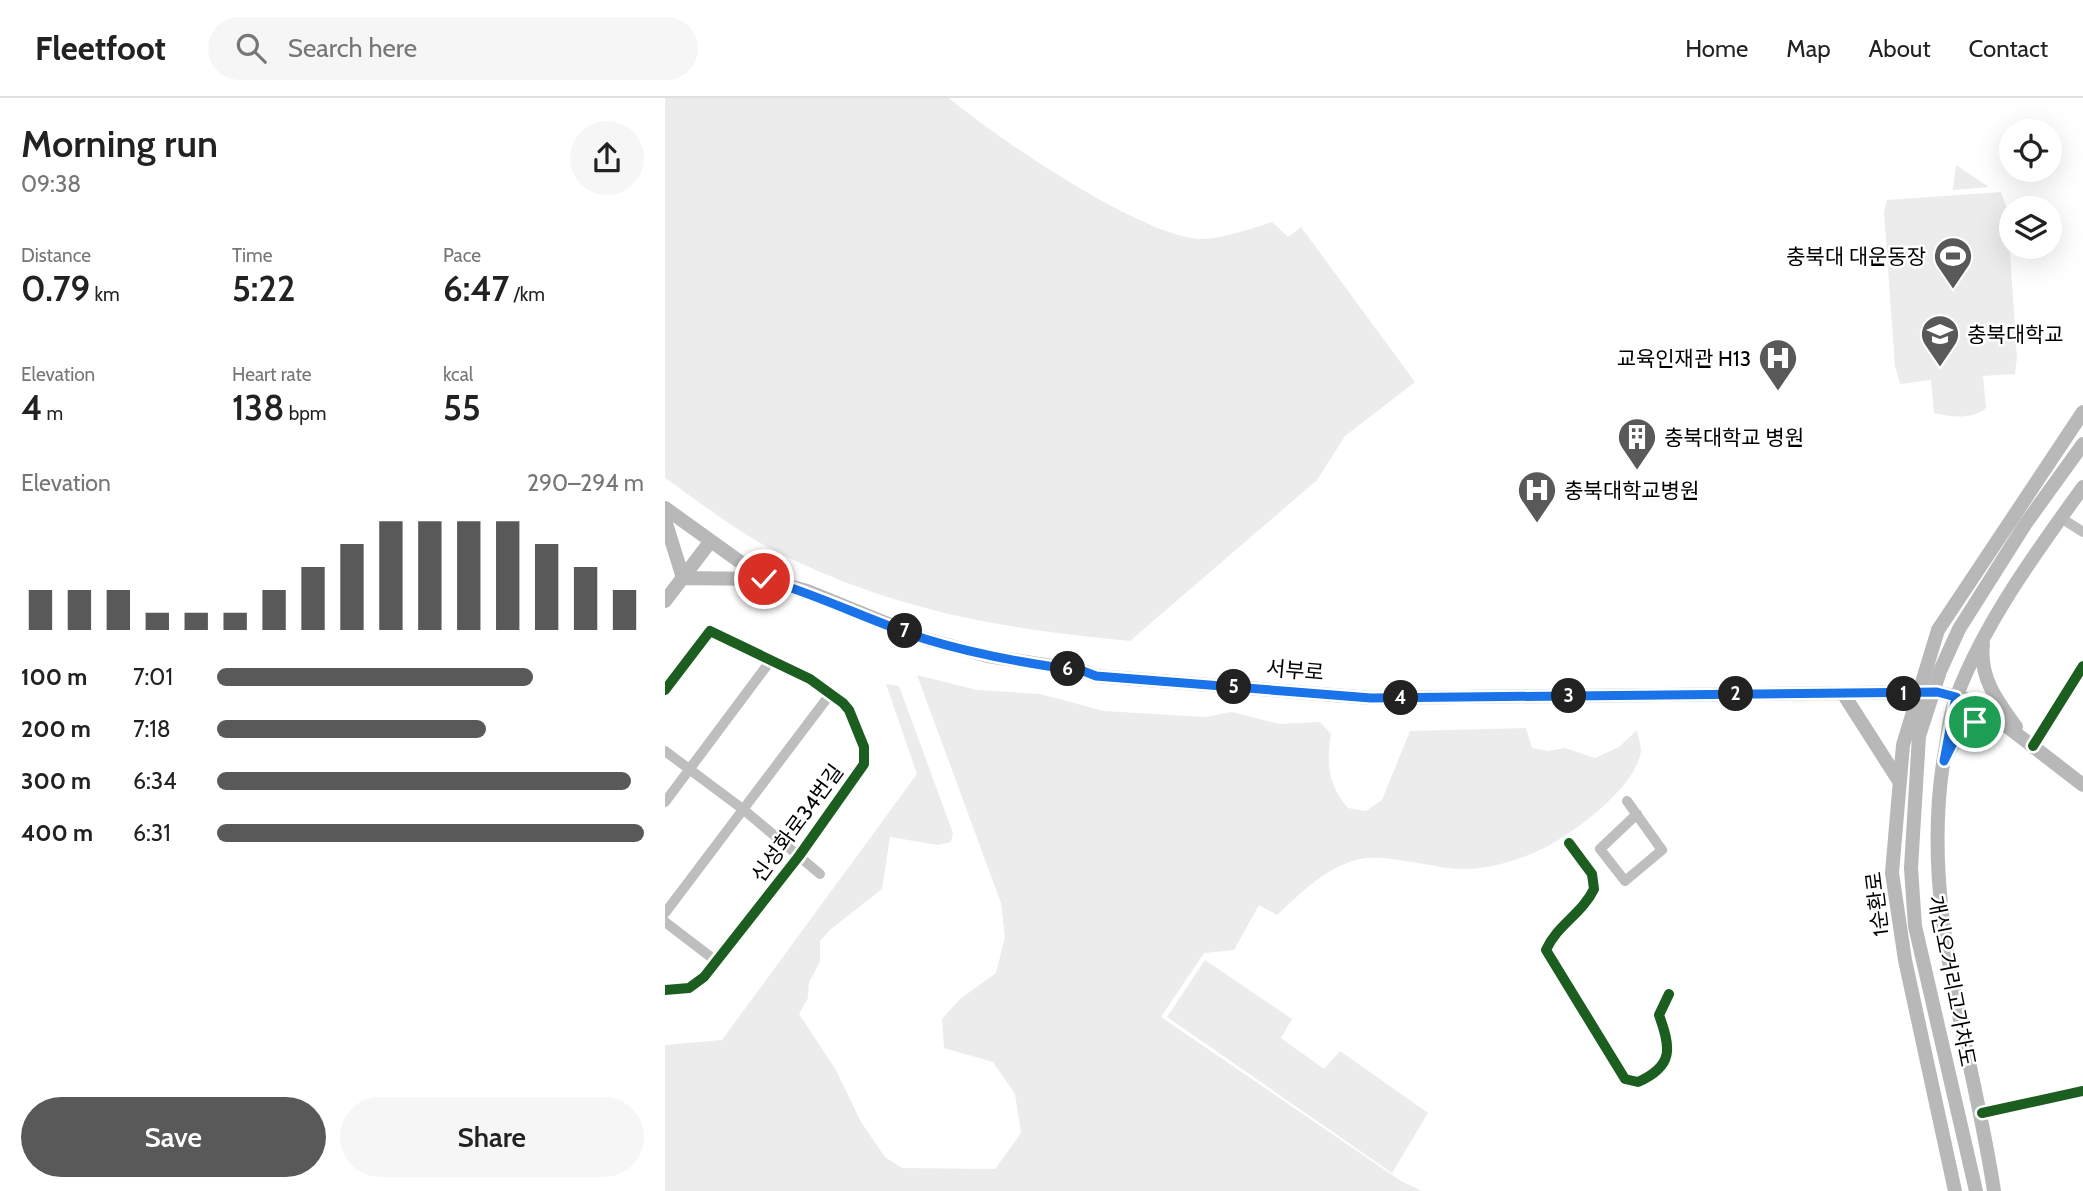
<!DOCTYPE html>
<html lang="en">
<head>
<meta charset="utf-8">
<style>
	body { margin:0; font-family:Cabin,"Noto Sans KR",sans-serif; background:#f6f6f6; color:#222; height:100vh; display:flex; flex-direction:column; font-size:26px; white-space:nowrap }
	* { box-sizing:border-box; margin:0 }
	p { font-size:23px; color:#767676 }
	.icon { flex:none; width:38px; height:38px; fill:none; stroke:currentColor; stroke-width:2; stroke-linecap:round; stroke-linejoin:round }
	.map { position:relative; flex:1; overflow:hidden }
	.sheet { display:flex; flex-direction:column; background:#fff; width:665px }
	.sheet>* { flex:none }
	.controls { position:absolute; left:1334px; top:21px; display:grid; gap:14px }
	.controls a { display:grid; place-items:center; width:63px; height:63px; border-radius:50%; background:#fff; box-shadow:0 7px 28px #0002; font-size:35px }
	.pin { position:absolute; display:grid; place-items:center; width:60px; height:60px; color:#fff; margin:-30px; border:4px solid #fff; border-radius:50%; box-shadow:0 2px 7px #0007 }
	.km { position:absolute; width:35px; height:35px; margin:-18px; border-radius:50%; background:#222; color:#fff; font-size:19px; line-height:35px; text-align:center }
	.round { display:grid; place-items:center; flex:none; width:74px; height:74px; border-radius:37px; background:#f6f6f6 }
	.overview { display:flex; align-items:center; justify-content:space-between; height:119px; padding:0 21px }
	h1 { font-size:38px; font-weight:600; line-height:52px }
	.metrics { display:grid; grid-template-columns:repeat(3,1fr); gap:10px; height:119px; padding:7px 21px }
	.metrics div { display:grid; align-content:center }
	.metrics b { font-size:35px; font-weight:600 }
	.metrics small { font-size:19px; font-weight:400 }
	.metrics p { font-size:19px }
	.chart { height:196px; padding:14px 21px }
	.chart p { display:flex; justify-content:space-between }
	.chart svg { width:100%; height:126px; margin-top:7px; stroke:#595959; stroke-width:6 }
	.primary-button { display:flex; gap:14px; margin-top:auto; padding:14px 21px }
	.primary-button a { flex:1; height:80px; border-radius:42px; background:#595959; color:#fff; font-size:28px; font-weight:600; line-height:80px; text-align:center }
	.primary-button a+a { background:#f6f6f6; color:#222 }
	ul { padding:0 21px; list-style:none; font-size:23px }
	li { display:grid; grid-template-columns:112px 84px 1fr; align-items:center; height:52px }
	li i { height:18px; border-radius:9px; background:#595959 }
	header { display:flex; align-items:center; gap:42px; box-sizing:border-box; height:98px; padding:0 35px; background:#fff; border-bottom:2px solid #e0e0e0 }
	header strong { font-size:33px }
	nav { display:flex; gap:38px; margin-inline-start:auto; font-size:24px }
	.search { width:490px; height:63px; background:#f6f6f6; display:flex; align-items:center; gap:18px; box-sizing:border-box; padding:0 24px; border-radius:38px; color:#767676; font-size:26px }
	main { display:flex; flex:1; min-height:0 }
	.map>svg:first-child { display:block }
	.green { fill:#ececec }
	.lines { fill:none; stroke-linecap:round; stroke-linejoin:round }
	.street { stroke:#bebebe; stroke-width:10 }
	.secondary { stroke:#b8b8b8; stroke-width:14 }
	.secondary-bridge { stroke:#b8b8b8; stroke-width:14 }
	.cycleway-casing { stroke:#fff; stroke-width:15 }
	.cycleway { stroke:#1b5e20; stroke-width:10 }
	.route-casing { stroke:#fff; stroke-width:14 }
	.route { stroke:#1a73e8; stroke-width:9 }
	.labels { text-anchor:middle; dominant-baseline:central; stroke-width:5; stroke-linejoin:round; paint-order:stroke }
	.poi-label { font-size:21px; fill:#000; stroke:#fff; text-anchor:start }
	.street-label { font-size:21px; fill:#000; stroke:#fff }
</style>
</head>
<body>
<header>
<strong>Fleetfoot</strong>
<div class="search"><svg class="icon" aria-label="search" viewBox="0 0 24 24"><circle cx="10" cy="10" r="6"/><path d="M15 15l6 6"/></svg>Search here</div>
<nav><a>Home</a><a>Map</a><a>About</a><a>Contact</a></nav>
</header>
<main>
<section class="sheet">
<div class="overview"><div><h1>Morning run</h1><p>09:38</p></div><a class="round"><svg class="icon" aria-label="share" viewBox="0 0 24 24"><path d="M12 15V3M7 8l5-5 5 5M5 13v7h14v-7"/></svg></a></div>
<div class="metrics">
<div><p>Distance</p><b>0.79<small> km</small></b></div>
<div><p>Time</p><b>5:22</b></div>
<div><p>Pace</p><b>6:47<small> /km</small></b></div>
</div>
<div class="metrics">
<div><p>Elevation</p><b>4<small> m</small></b></div>
<div><p>Heart rate</p><b>138<small> bpm</small></b></div>
<div><p>kcal</p><b>55</b></div>
</div>
<div class="chart"><p><span>Elevation</span>290–294 m</p>
<svg viewBox="0 0 160 44" preserveAspectRatio="none"><path d="M5 44V30M15 44V30M25 44V30M35 44V38M45 44V38M55 44V38M65 44V30M75 44V22M85 44V14M95 44V6M105 44V6M115 44V6M125 44V6M135 44V14M145 44V22M155 44V30"/></svg>
</div>
<ul>
<li><b>100 m</b>7:01<i style="width:74%"></i></li>
<li><b>200 m</b>7:18<i style="width:63%"></i></li>
<li><b>300 m</b>6:34<i style="width:97%"></i></li>
<li><b>400 m</b>6:31<i style="width:100%"></i></li>
</ul>
<div class="primary-button"><a>Save</a><a>Share</a></div>
</section>
<div class="map">
<svg width="1418" height="1093" viewBox="0 0 1418 1093">
	<rect width="100%" height="100%" fill="#fff"/>
	<path class="green" d="M0,0H284C329,38 482,143 539,141C558,140 589,130 607,124L623,139L636,129L750,284L680,338L652,382L465,543C339,531 236,514 120,458C77,438 39,407 0,380Z
		M1291,67L1324,89L1288,92Z
		M1336,94L1342,111L1352,259L1350,276L1318,278L1321,310C1307,322 1286,319 1269,315L1266,282L1235,286L1230,268L1219,115L1222,102Z
		M252,577L312,592L375,596L439,613L540,619L567,614L614,626L655,624L666,636C661,665 663,687 683,710L701,713L717,702L745,633L861,630L867,650L883,653L900,650L930,660L954,649L972,632C973,638 976,647 976,653C971,690 907,737 875,752C854,762 821,772 797,771C768,771 718,754 691,762C659,771 636,795 612,817L594,807L569,852L539,855L496,919L736,1083L757,1093H0V947L57,942L252,676L221,586L234,588L288,735L286,744L273,747L225,739L217,791L166,831L155,843V864L144,884L143,900L134,916L171,972L196,1024L220,1059L237,1070L330,1071L356,1035L350,996L328,964L279,950L277,921L295,901L331,875L340,839L336,805Z
		M540,862L627,921L616,940L659,971L675,953L763,1015L727,1075L502,919Z"/>
	<g class="lines">
		<path class="street" d="M1396,420L1418,434
			M0,592L45,533L145,581L178,605L184,612L199,649V666L134,758L39,879L24,890L0,892
			M1368,648L1418,568
			M0,653L79,712L155,776
			M962,703L997,752L960,783L935,751L972,716
			M0,704L106,562
			M904,745L927,776L929,791C917,816 892,827 881,852L960,981L973,984C1009,968 1006,950 994,917L1004,896
			M0,815L166,595
			M0,824L51,863
			M1317,1015L1418,993"/>
		<path class="secondary" d="M0,410L99,481L142,493L260,541L323,558L418,573L431,578L706,600L1272,594L1309,603L1418,687
			M0,422L18,480
			M18,480L97,481
			M0,503L45,444
			M1318,546C1314,579 1332,603 1351,629
			M1179,597L1234,683
			M1283,655C1298,628 1306,619 1338,627
			M1290,1093L1240,862L1227,775L1238,647L1273,532L1418,314
			M1329,1093C1307,946 1254,810 1279,659C1283,639 1284,616 1292,597C1321,522 1372,453 1418,389"/>
		<path class="secondary-bridge" d="M1311,1093L1250,828L1246,770L1254,638L1275,573L1294,531L1361,425L1418,346"/>
		<g class="cycleway-casing">
			<path id="cycleway" d="M0,592L45,533L145,581L178,605L184,612L199,649V666L134,758L39,879L24,890L0,892
				M1368,648L1418,568
				M904,745L927,776L929,791C917,816 892,827 881,852L960,981L973,984C1009,968 1006,950 994,917L1004,896
				M1317,1015L1418,993"/>
		</g>
		<use href="#cycleway" class="cycleway"/>
	</g>
	<g class="lines">
		<g class="route-casing">
			<path id="route" d="M99,481C154,497 205,523 260,541C312,557 364,566 418,573L431,578L706,600L1272,594L1291,599L1279,663L1290,641L1310,624"/>
		</g>
		<use href="#route" class="route"/>
	</g>
	<defs>
		<g id="stadium-pin" transform="scale(2.0125)"><path d="M0 17L-7.5 6A9.5 9.5 0 1 1 7.5 6Z" fill="#595959" stroke="#fff"/><path d="M0-5a6.5 5 0 1 0 0 10a6.5 5 0 1 0 0-10ZM-3.5-1.8h7v3.6h-7Z" fill="#fff"/></g>
		<g id="university-pin" transform="scale(2.0125)"><path d="M0 17L-7.5 6A9.5 9.5 0 1 1 7.5 6Z" fill="#595959" stroke="#fff"/><path d="M0-5L7-2L0 1L-7-2ZM-4 1L0 2.5L4 1V4Q0 6-4 4Z" fill="#fff"/></g>
		<g id="hospital-pin" transform="scale(2.0125)"><path d="M0 17L-7.5 6A9.5 9.5 0 1 1 7.5 6Z" fill="#595959" stroke="#fff"/><path d="M-5-5h3v3.5h4V-5h3V5h-3V1.5h-4V5h-3Z" fill="#fff"/></g>
		<g id="building-pin" transform="scale(2.0125)"><path d="M0 17L-7.5 6A9.5 9.5 0 1 1 7.5 6Z" fill="#595959" stroke="#fff"/><path d="M-4-6H4V6H1V3H-1V6H-4ZM-2.5-4.3h1.7v1.8h-1.7ZM.8-4.3h1.7v1.8H.8ZM-2.5-1h1.7V.8h-1.7ZM.8-1h1.7V.8H.8Z" fill="#fff"/></g>
	</defs>
	<g fill-rule="evenodd">
		<use href="#stadium-pin" x="1288" y="158"/>
		<use href="#university-pin" x="1275" y="236"/>
		<use href="#hospital-pin" x="1113" y="260"/>
		<use href="#building-pin" x="972" y="339"/>
		<use href="#hospital-pin" x="872" y="392"/>
	</g>
	<g class="labels">
		<g class="poi-label">
			<text x="1261" y="158" text-anchor="end">충북대 대운동장</text>
			<text x="1302" y="236">충북대학교</text>
			<text x="1086" y="260" text-anchor="end">교육인재관 H13</text>
			<text x="999" y="339">충북대학교 병원</text>
			<text x="899" y="392">충북대학교병원</text>
		</g>
		<g class="street-label">
			<text transform="translate(630 572) rotate(5)">서부로</text>
			<text transform="translate(132 725) rotate(-54)">신성화로34번길</text>
			<text transform="translate(1212 806) rotate(-97)">1순환로</text>
			<text transform="translate(1287 883) rotate(79)">개신오거리고가차도</text>
		</g>
	</g>
</svg>
<div class="controls">
<a><svg class="icon" aria-label="locate" viewBox="0 0 24 24"><circle cx="12" cy="12" r="6"/><path d="M12 2v4M12 18v4M2 12h4M18 12h4"/></svg></a>
<a><svg class="icon" aria-label="layers" viewBox="0 0 24 24"><path d="M12 4l9 5-9 5-9-5zM3 14l9 5 9-5"/></svg></a>
</div>
<div class="pin" style="left:1310px;top:624px;background:#1e9e55"><svg class="icon" aria-label="arrive" viewBox="0 0 24 24"><path d="M6 21V4h12l-3 4 3 4H6"/></svg></div>
<div class="pin" style="left:99px;top:481px;background:#d93025"><svg class="icon" aria-label="check" viewBox="0 0 24 24"><path d="M5 12l5 5 9-10"/></svg></div>
<b class="km" style="left:1239px;top:596px">1</b>
<b class="km" style="left:1071px;top:596px">2</b>
<b class="km" style="left:904px;top:598px">3</b>
<b class="km" style="left:736px;top:600px">4</b>
<b class="km" style="left:569px;top:589px">5</b>
<b class="km" style="left:403px;top:571px">6</b>
<b class="km" style="left:240px;top:533px">7</b>
</div>
</main>
</body>
</html>
